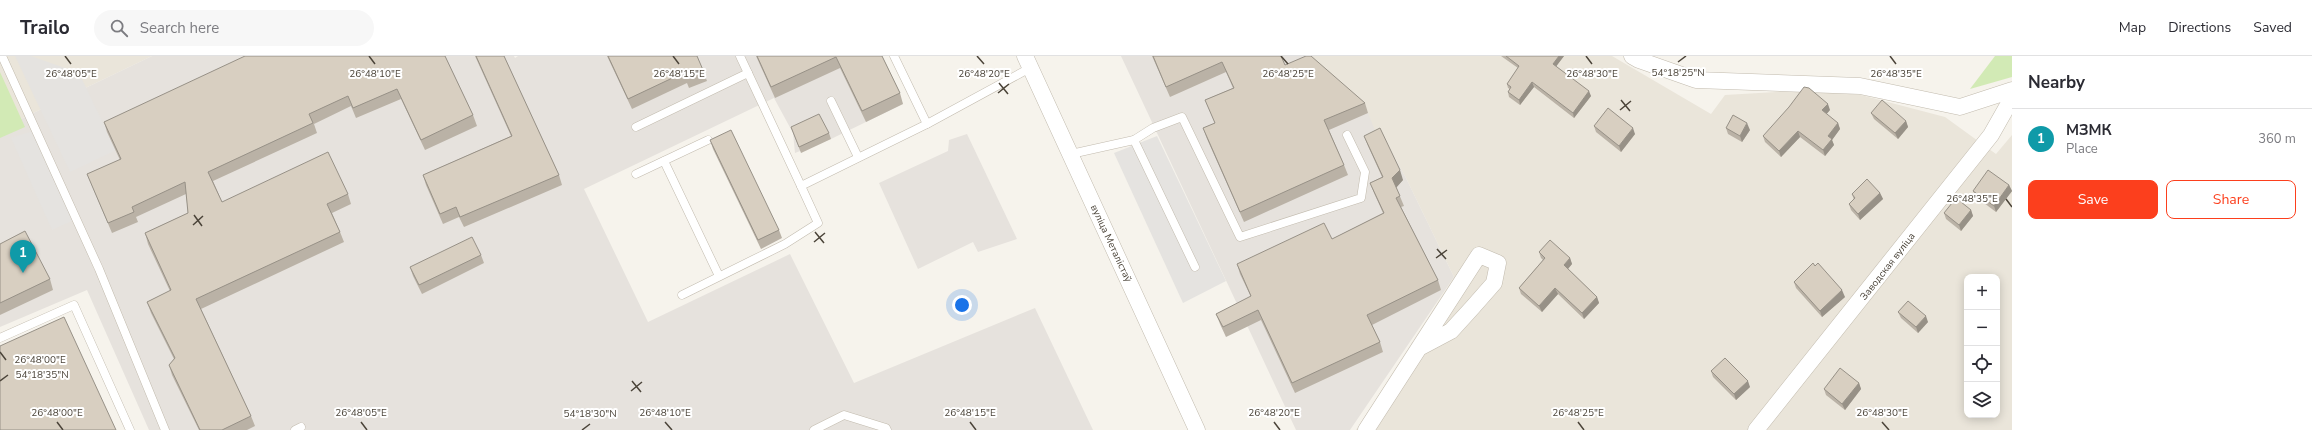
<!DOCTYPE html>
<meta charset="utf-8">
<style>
body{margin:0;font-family:"Nunito Sans",sans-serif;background:#f7f7f7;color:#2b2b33}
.controls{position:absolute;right:12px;bottom:12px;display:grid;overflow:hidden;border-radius:8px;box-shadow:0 2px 10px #0003}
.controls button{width:36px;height:36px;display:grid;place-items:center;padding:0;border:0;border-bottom:1px solid #e1e1e2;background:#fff;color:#2b2b33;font:20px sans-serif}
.you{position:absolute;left:962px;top:249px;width:14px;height:14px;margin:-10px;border:3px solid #fff;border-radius:50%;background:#1a73e8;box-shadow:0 0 0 6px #1a73e833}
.badge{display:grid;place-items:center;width:26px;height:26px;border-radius:50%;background:#fc3f1d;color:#fff;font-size:13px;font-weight:700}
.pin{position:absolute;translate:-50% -33px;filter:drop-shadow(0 1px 2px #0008)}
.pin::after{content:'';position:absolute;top:21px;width:14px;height:12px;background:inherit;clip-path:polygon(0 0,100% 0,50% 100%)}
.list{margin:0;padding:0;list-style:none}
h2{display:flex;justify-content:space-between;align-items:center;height:52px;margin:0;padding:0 16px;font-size:17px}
h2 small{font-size:13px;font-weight:400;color:#7c7c81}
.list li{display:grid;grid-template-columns:26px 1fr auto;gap:12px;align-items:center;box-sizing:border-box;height:60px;padding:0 16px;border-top:1px solid #e1e1e2}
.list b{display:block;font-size:15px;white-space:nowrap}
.list p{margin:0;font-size:13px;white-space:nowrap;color:#7c7c81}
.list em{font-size:13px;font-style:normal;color:#7c7c81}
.actions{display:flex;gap:8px;padding:12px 16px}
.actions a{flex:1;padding:9px 0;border:1px solid #fc3f1d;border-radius:8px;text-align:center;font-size:14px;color:#fc3f1d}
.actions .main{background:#fc3f1d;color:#fff}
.icon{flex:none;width:22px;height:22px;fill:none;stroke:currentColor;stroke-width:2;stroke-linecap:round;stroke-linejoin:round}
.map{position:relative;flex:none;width:2012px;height:374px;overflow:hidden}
header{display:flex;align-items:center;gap:24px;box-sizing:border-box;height:56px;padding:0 20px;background:#fff;border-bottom:1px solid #e1e1e2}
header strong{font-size:19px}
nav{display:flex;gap:22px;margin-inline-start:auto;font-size:14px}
.search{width:280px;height:36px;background:#f7f7f7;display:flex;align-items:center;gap:10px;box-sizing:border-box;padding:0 14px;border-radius:22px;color:#7c7c81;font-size:15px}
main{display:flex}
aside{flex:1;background:#fff}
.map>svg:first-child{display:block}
</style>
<header>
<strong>Trailo</strong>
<div class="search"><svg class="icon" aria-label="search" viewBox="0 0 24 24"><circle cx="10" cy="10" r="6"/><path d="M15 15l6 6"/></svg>Search here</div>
<nav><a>Map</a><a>Directions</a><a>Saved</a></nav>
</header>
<main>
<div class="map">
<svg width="2012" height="374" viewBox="0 0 2012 374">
<rect width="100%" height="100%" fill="#f6f3ec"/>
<g fill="#eae5da" fill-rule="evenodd">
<polygon points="0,0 152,0 0,73"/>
<path d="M1307,0H1612L1711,58L1725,39L1808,34L1861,39L1945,61L1996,98L2012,79V374H1356L1454,221L1406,122L1384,83L1379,85ZM1967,221H1997V359H1967Z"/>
</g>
<g fill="#e6e2dd">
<polygon points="152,0 514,0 515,2 518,0 880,0 903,48 831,83 795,97 793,77 774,42 584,133 648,266 790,198 854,327 1035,252 1093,374 149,374 87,234 0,271 0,73"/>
<polygon points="1121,0 1307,0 1368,57 1379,84 1384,82 1406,122 1454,221 1350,374 1296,374"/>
<polygon points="967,78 1017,183 978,196 973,186 918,213 879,127 948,95 949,84"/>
</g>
<g fill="#d2eab5">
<polygon points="1995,0 2012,0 2012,21 1970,33"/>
<polygon points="0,16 25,71 0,82"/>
</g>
<g fill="#e5e3e0">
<polygon points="15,0 31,0 79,17 116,94 70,116"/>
<polygon points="36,74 76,163 52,174 11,82"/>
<polygon points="1157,80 1226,225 1183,247 1114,97"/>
</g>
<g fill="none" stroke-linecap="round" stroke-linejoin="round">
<g stroke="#c2bbae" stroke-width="9">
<g id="lane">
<polyline points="2,0 99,213 165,374"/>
<polyline points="740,0 801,130"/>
<polyline points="894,0 927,68"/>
<polyline points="831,45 858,101"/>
<polyline points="636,71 748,17"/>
<polyline points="1134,84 1153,72 1182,61 1240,181 1361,142 1365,116 1347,79"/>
<polyline points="1071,98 1134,84 1195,211"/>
<polyline points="664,105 719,220"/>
<polyline points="636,118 708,84"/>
<polyline points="682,239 785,188 818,167 801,130 927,68 1030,12"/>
<polyline points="0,282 74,249 130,374"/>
<polyline points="295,374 301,371"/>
<polyline points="814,374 844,359 886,372 887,374"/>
</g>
</g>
<g stroke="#c2bbae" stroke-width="17">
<g id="street">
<polyline points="1025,0 1197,374"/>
<polyline points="1632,0 1639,4 1696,24 1860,30 1960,51 2012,34"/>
<polyline points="1366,374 1479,199 1498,207 1494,227 1472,252 1451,275 1419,292"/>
<polyline points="1756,374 1991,79 2012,42"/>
</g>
</g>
<use href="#lane" stroke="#fff" stroke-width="8"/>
<use href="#street" stroke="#fff" stroke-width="16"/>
</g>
<g fill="#bab2a6">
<polygon points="445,0 473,59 477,70 425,94 401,43 356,62 351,50 314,68 317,77 213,125 222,146 348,138 351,148 332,157 340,176 344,186 201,253 251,360 255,370 247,374 199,374 172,319 169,309 174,303 151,257 147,246 170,235 148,188 145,177 188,157 186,138 136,161 138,166 112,177 87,118 120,104 107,76 104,66"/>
<polygon points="475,0 504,0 559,119 562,129 464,171 459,161 443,168 426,129 423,119 511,80"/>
<polygon points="607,0 697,0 707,25 689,32 687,27 632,53"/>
<polygon points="756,0 882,0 900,37 903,48 866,66 840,12 775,42"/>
<polygon points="1152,0 1281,0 1285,9 1365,47 1368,57 1329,74 1344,109 1348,119 1244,166 1207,83 1203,72 1215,67 1205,44 1233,32 1226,16 1170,41"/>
<polygon points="1501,0 1564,0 1556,10 1591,40 1574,62 1534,31 1520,49 1509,41 1508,36 1510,33 1508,32 1507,28 1518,12"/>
<polygon points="1830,54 1826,58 1838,67 1840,73 1832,84 1834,89 1825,100 1800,81 1781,101 1765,86 1763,80"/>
<polygon points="1871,57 1906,65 1908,71 1898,83 1874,63"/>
<polygon points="1594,70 1635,78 1621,96 1596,76"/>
<polygon points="791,71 829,77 831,83 801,97"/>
<polygon points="1726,72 1750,74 1742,86 1728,78"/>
<polygon points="1364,80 1403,124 1396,131 1404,150 1401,151 1438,224 1441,234 1372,269 1380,286 1383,296 1295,337 1261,264 1226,281 1220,268 1216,258 1251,241 1240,218 1237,208 1332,183 1383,157 1374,137 1370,127 1382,121 1368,90"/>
<polygon points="710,84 779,174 782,182 761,193 713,93"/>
<polygon points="2009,129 2012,135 1996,156 1976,141 1973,135"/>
<polygon points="1880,137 1883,143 1860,164 1851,154 1849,148 1854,144 1852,138"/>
<polygon points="1971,154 1973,160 1961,175 1946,163 1944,157"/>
<polygon points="0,188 50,223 53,234 0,259"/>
<polygon points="1539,196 1570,202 1572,208 1568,213 1597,241 1599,247 1584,263 1558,238 1542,256 1521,238 1519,232 1543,204 1541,202"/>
<polygon points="481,199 484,207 422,238 413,220 410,211"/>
<polygon points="1794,226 1845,241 1822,261 1796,232"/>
<polygon points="1898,256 1928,266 1918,277 1901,262"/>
<polygon points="1711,315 1750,331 1736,344 1713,321"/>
<polygon points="1859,327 1861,333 1845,354 1826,339 1824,333"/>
</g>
<g fill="#979187">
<polygon points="1559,0 1564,0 1555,12 1553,8"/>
<polygon points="1532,26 1534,31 1520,49 1519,44"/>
<polygon points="1589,35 1591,40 1574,62 1573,57"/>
<polygon points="1828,48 1830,54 1824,61 1822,54"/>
<polygon points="1906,65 1908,71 1898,83 1895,77"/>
<polygon points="1747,67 1750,74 1742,86 1740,80"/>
<polygon points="1838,67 1840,73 1832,84 1834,89 1825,100 1823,94 1828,80"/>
<polygon points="1633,72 1635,78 1621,96 1619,90"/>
<polygon points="1798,75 1800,81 1781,101 1779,95"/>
<polygon points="1400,114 1403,124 1396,132 1392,122"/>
<polygon points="2009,129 2012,135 1996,156 1994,150"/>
<polygon points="1880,137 1883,143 1860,164 1858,158"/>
<polygon points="1971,154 1973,160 1961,175 1959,169"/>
<polygon points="1570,202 1572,208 1566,215 1564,209"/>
<polygon points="1555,232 1558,238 1542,256 1539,250"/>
<polygon points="1842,234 1845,241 1822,261 1820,255"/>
<polygon points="1597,241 1599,247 1584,263 1582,257"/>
<polygon points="1926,260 1928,266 1918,277 1916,271"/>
<polygon points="1748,325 1750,331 1736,344 1734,338"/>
<polygon points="1859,327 1861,333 1845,354 1842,348"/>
</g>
<g fill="#d8cfc1" stroke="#979187">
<polygon points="245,0 445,0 473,59 421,84 397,33 353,52 348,40 309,58 313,67 208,116 222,146 328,96 348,138 327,148 340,176 196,243 251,360 222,374 200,374 169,309 175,302 147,246 171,234 145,177 188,157 185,126 132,151 134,156 108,167 87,118 121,103 104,66"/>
<polygon points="476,0 504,0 559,119 460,161 456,151 440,158 423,119 512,80"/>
<polygon points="608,0 697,0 703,14 685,22 683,17 628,43"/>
<polygon points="757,0 882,0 900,37 862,55 836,1 771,31"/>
<polygon points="1153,0 1281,0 1285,9 1306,0 1311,0 1365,47 1324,64 1344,109 1240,156 1203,72 1215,67 1205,44 1234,32 1222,6 1166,31"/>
<polygon points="1506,0 1559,0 1553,8 1589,35 1573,57 1532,26 1519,44 1508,36 1511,31 1507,28 1519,10"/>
<polygon points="1804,31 1809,32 1828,48 1822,54 1838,67 1828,80 1832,83 1823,94 1798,75 1779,95 1763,80 1789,51"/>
<polygon points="1882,44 1906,65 1895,77 1871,57"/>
<polygon points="1608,52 1633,72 1619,90 1594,70"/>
<polygon points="819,58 829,77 799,91 791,71"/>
<polygon points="1733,59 1747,67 1740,80 1726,72"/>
<polygon points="1380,72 1400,114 1392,122 1400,140 1396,142 1438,224 1367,259 1380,286 1292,327 1258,254 1223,271 1216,258 1251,240 1237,208 1324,167 1332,183 1384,157 1370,127 1383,121 1364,80"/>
<polygon points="731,74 779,174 758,184 710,84"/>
<polygon points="1988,114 2009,129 1994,150 1973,135"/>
<polygon points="1867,123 1880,137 1858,158 1849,148 1855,142 1852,138"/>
<polygon points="1956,142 1971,154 1959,169 1944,157"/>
<polygon points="25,175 50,223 0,247 0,188"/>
<polygon points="472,181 481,199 419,229 410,211"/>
<polygon points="1550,184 1570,202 1564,209 1597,241 1582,257 1555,232 1539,250 1519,232 1545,202 1539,196"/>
<polygon points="1813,207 1815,210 1818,207 1842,234 1820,255 1794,226"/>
<polygon points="1908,245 1926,260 1916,271 1898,256"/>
<polygon points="64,261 116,374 0,374 0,290"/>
<polygon points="1725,302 1748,325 1734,338 1711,315"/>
<polygon points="1840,312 1859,327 1842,348 1824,333"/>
</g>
<path fill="none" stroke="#4b4439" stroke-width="1.5" d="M65,0L71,8M369,0L375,8M673,0L679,8M977,0L984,8M1281,0L1288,8M1586,0L1592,8M1890,0L1896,8M1678,6L1686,0M999,27L1008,38M998,37L1009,28M1621,44L1630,55M1620,54L1631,45M2006,143L2012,151M194,159L202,170M193,169L203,160M815,176L824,187M814,186L825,177M1437,193L1446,203M1436,202L1447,194M0,296L6,304M0,325L8,319M632,325L641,336M631,335L642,326M57,366L63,374M361,366L367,374M665,366L672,374M970,366L976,374M1274,366L1280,374M1578,366L1584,374M1882,366L1889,374M582,374L590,368"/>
<g text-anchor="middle" stroke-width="4" stroke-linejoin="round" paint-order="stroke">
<g font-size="10" fill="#4b4439" stroke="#fff">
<text transform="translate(1112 187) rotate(65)" y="4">вуліца Металістаў</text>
<text transform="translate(1887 210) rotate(-52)" y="4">Заводская вуліца</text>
</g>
</g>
<g font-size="10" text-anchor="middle" fill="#4b4439" stroke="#fff" stroke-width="4" stroke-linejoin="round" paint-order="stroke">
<text x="1678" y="20">54°18'25"N</text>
<text x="1288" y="21">26°48'25"E</text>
<text x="71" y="21">26°48'05"E</text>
<text x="375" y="21">26°48'10"E</text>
<text x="679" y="21">26°48'15"E</text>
<text x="984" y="21">26°48'20"E</text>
<text x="1592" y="21">26°48'30"E</text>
<text x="1896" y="21">26°48'35"E</text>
<text x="1972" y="146">26°48'35"E</text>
<text x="40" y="307">26°48'00"E</text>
<text x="42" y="322">54°18'35"N</text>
<text x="57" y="360">26°48'00"E</text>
<text x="361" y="360">26°48'05"E</text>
<text x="665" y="360">26°48'10"E</text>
<text x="970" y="360">26°48'15"E</text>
<text x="1274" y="360">26°48'20"E</text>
<text x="1578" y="360">26°48'25"E</text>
<text x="1882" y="360">26°48'30"E</text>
<text x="590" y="361">54°18'30"N</text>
</g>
</svg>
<div class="controls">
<button>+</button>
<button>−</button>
<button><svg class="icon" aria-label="locate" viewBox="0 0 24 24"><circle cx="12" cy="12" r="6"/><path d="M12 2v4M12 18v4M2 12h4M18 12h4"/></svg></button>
<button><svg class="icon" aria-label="layers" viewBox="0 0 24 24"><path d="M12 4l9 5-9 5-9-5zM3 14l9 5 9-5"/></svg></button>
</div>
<div class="you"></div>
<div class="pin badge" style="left:23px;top:217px;background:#0f9aa8">1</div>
</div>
<aside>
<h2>Nearby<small></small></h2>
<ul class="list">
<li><span class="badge" style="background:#0f9aa8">1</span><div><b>МЗМК</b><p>Place</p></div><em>360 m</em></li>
</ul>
<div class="actions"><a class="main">Save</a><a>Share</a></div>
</aside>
</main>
